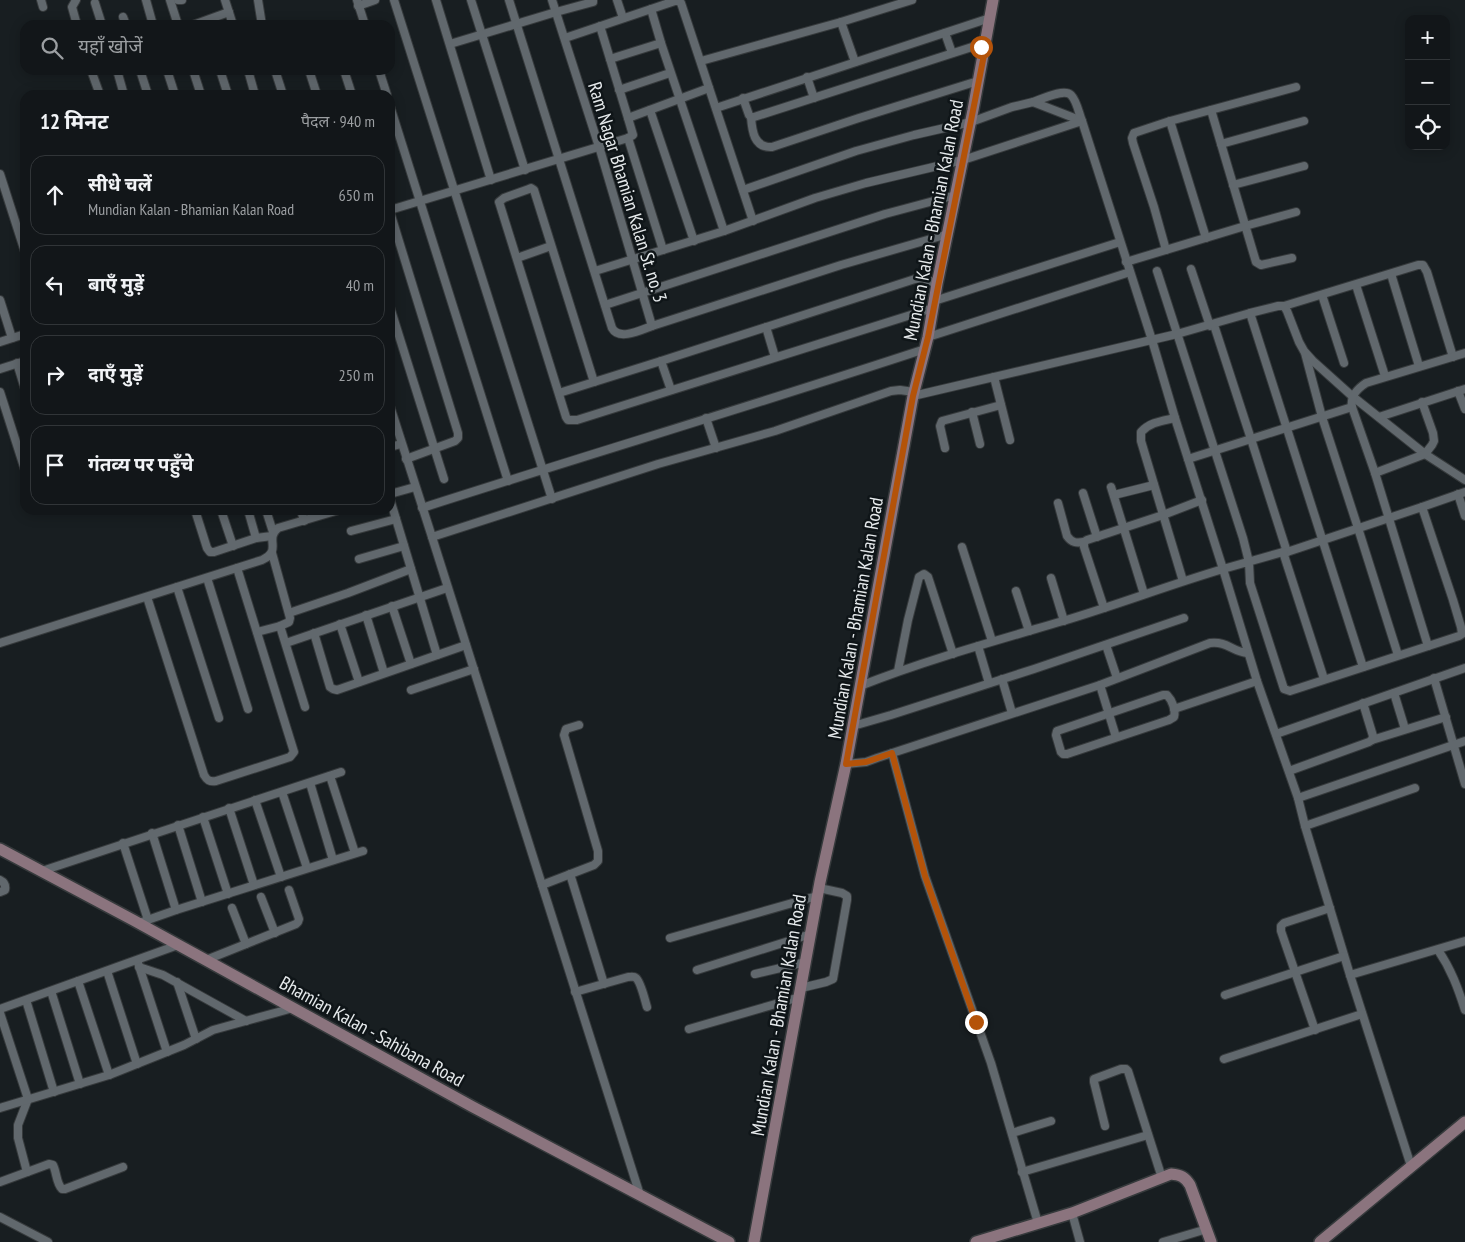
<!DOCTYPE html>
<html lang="hi">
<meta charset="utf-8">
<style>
body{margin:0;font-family:"PT Sans Narrow","Noto Sans Devanagari",sans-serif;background:#1f2326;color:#f1f3f6}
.controls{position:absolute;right:15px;top:15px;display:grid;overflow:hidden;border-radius:10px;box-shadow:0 2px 12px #0003}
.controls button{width:45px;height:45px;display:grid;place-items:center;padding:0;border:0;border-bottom:1px solid #313538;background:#121619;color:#f1f3f6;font:25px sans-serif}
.stop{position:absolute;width:15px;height:15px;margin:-11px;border:4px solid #b45309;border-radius:50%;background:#fff}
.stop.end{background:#b45309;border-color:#fff;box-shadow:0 1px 5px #0008}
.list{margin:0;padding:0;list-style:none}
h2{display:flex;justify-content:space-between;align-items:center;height:65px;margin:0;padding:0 20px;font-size:21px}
h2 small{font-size:16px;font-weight:400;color:#9c9fa2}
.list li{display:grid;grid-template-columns:32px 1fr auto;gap:15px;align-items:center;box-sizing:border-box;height:80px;margin:0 10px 10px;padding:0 10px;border:1px solid #313538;border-radius:15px}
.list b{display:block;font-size:19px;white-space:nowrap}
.list p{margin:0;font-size:16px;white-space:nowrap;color:#9c9fa2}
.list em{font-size:16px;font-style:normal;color:#9c9fa2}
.icon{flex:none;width:28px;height:28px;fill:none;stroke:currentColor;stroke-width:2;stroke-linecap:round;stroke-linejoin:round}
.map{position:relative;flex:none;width:1465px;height:1242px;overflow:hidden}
.search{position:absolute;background:#121619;box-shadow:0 2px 12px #0003;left:20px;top:20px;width:375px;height:55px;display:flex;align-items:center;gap:12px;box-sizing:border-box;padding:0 18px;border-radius:15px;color:#9c9fa2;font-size:19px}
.panel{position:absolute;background:#121619;box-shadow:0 2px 12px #0003;left:20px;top:90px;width:375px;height:425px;border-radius:15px}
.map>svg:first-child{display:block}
</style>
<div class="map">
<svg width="1465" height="1242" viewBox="0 0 1465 1242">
<rect width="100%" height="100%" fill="#181e21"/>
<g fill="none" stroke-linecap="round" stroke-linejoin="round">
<g stroke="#363a3c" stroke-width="10">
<g id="street">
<polyline points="41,0 43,7"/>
<polyline points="76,0 72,7 77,25"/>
<polyline points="146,0 153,25"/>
<polyline points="170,0 178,25"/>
<polyline points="178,0 182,0"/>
<polyline points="225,0 233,25"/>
<polyline points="258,0 262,25"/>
<polyline points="357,0 365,25"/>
<polyline points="394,0 552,499"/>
<polyline points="436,0 491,180"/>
<polyline points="471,0 525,170"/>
<path d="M509,0L612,328C619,341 641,330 652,326"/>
<polyline points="552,0 601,153 652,326 841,265 948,234"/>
<polyline points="617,0 623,18"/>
<polyline points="95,3 102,25"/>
<polyline points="358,6 375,0"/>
<polyline points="651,9 661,43 724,231"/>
<polyline points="123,17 126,25"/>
<polyline points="841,22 855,62"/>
<polyline points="193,25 229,12"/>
<polyline points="600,26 628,118"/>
<polyline points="945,33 952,53"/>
<polyline points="565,38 675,1 678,1 681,3 753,221"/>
<polyline points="450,44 556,12 593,2 593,0"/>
<polyline points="610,59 661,43"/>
<polyline points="701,61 841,22 912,0"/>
<polyline points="91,70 100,95"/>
<polyline points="117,70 124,95"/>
<polyline points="140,70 148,95"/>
<polyline points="167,70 175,95"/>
<polyline points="193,70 201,95"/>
<polyline points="220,70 228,95"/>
<polyline points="248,70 255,95"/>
<polyline points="275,70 283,95"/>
<polyline points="309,70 317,95"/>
<polyline points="344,70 352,95"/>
<polyline points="379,70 387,95"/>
<polyline points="807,77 814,98"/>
<polyline points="619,90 670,73"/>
<polyline points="743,98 749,115 751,117 754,117 972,47 978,46 985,50"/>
<polyline points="390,106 508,481"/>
<polyline points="716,108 990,18"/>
<polyline points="650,110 694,241"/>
<polyline points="1211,110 1256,262 1261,265 1292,258"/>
<path d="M751,117C752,131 754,148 772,147L859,118L978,81"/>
<polyline points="1170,121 1206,238"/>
<polyline points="1221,144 1304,121"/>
<polyline points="0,174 25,252"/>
<polyline points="1233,185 1304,166"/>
<polyline points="743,190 856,151 914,135 971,122 1012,107 1033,102 1082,121 1152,340 1175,418 1223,569 1283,552 1287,552 1422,507 1453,600 1461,627 1462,634 1459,636 1290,691 1284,689 1250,583 1249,562 1243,538 1157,271"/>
<polyline points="390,210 628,138"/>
<polyline points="390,212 458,433 458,438 455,441 406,459"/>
<polyline points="663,250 628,138 633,135 628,118 709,88"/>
<polyline points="1166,250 1154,207 1133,143 1132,138 1134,133 1170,121 1296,87"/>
<polyline points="517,258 551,246"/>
<polyline points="1126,262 1245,226 1296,212"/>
<polyline points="1191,269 1210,326"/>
<path d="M595,271L724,231L815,198L866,183L963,160L1082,121C1079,114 1077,101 1071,95C1064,88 1042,99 1033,102"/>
<polyline points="1391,274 1419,366"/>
<polyline points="1356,285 1385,376"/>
<polyline points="1322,295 1344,363"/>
<polyline points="0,300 12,338"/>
<polyline points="934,301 1120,242"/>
<polyline points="605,305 885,214 956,195"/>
<polyline points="1284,306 1418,265 1423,265 1427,272 1453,357"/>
<polyline points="390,307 444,479"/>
<polyline points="1250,313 1363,667"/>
<polyline points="1214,325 1251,439 1287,552"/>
<polyline points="766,327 775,357"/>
<polyline points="928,337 1130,272"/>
<polyline points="0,342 25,334"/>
<polyline points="1305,353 1322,417 1358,528 1398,655"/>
<polyline points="661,361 671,390"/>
<polyline points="17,363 25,389"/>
<polyline points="0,369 25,361"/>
<polyline points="994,377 1010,440"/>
<polyline points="594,382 534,190 531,188 529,189 504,198 499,202 500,205 566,417 568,420 577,420 933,308"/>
<polyline points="1458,391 1465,409"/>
<polyline points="0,392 25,470"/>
<polyline points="559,393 661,361 915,279 923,278 937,284"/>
<polyline points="913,396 1177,334 1250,313 1278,306 1284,306 1287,311 1299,342 1304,351 1313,361 1352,396 1425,454 1465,480"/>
<polyline points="390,406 432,537 658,464 775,431 891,391 900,390 914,392"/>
<polyline points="972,412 980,444"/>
<polyline points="1379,417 1465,389"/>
<polyline points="706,418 716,448"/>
<path d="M1175,418C1162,421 1150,422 1141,432V441L1183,581"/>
<polyline points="390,447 401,444"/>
<polyline points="945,448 940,426 942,421 1001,405"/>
<polyline points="1188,459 1352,407"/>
<polyline points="1375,473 1425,454 1432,445 1434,441 1433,433 1422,402"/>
<polyline points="1111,487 1144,594"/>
<polyline points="1083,493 1097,537"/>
<polyline points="390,494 415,487"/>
<polyline points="1458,494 1465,516"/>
<polyline points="1114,495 1154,485"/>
<polyline points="390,499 437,655"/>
<path d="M1058,503L1067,536C1072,543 1076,543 1084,542"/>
<polyline points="1422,507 1465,492"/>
<path d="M422,508C590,454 758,404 925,349"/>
<polyline points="195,510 207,548 210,552 214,552 256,538 272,536"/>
<polyline points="221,510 233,546"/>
<polyline points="248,510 256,538"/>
<polyline points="266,510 273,532"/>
<polyline points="301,510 304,521"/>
<polyline points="351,531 396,519"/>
<polyline points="432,537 640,1195"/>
<polyline points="962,547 992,641"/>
<polyline points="1283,552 1324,679"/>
<polyline points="359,559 404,546"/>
<polyline points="207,578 248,709"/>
<polyline points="1051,578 1064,621"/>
<polyline points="177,587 219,718"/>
<polyline points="1016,591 1029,631"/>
<path d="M147,597L204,775C207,780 209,782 216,781L290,757L294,752L237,568"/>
<polyline points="392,606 411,664"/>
<polyline points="1104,608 1084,547 1084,542 1087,540 1163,515 1202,500"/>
<polyline points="289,613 348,593 411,569"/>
<polyline points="366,615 384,673"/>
<polyline points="340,624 359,682"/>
<polyline points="280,626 305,707"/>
<polyline points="257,632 280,626 289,622 290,618 272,553"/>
<polyline points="314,633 330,687 333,689 337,690 466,645"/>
<path d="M0,643L262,560C283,550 264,540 278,528L339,510"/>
<polyline points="286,643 447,588"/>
<polyline points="1106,645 1117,678"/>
<polyline points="978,646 989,683"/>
<path d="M1428,646L1375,473L1352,407C1350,396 1357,389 1366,383L1465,353"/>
<polyline points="898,671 908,620 919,577 924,574 928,577 953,654"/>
<polyline points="1434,678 1465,784"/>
<polyline points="1002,679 1012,713"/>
<polyline points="1100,685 1116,737"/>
<path d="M860,686C926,660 995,641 1063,621C1117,605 1169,585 1223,569L1257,681L1298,798L1305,826L1350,975L1411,1166"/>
<polyline points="411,690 474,669"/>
<polyline points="1394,693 1405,729"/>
<path d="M1163,695H1167C1172,700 1176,710 1174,717L1169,720L1067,754H1063L1061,752L1056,735L1057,731Z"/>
<polyline points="1174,709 1257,681"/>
<polyline points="853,726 891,715 1034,669 1184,618"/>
<polyline points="1276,734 1465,668"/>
<polyline points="1372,740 1446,717"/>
<polyline points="892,753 925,876 991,1063 1038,1223"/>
<path d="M846,764L866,762L877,758L1100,685L1210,643C1228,641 1232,652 1248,653"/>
<polyline points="1289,771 1369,742 1372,740 1373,736 1363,703"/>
<polyline points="330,776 355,853"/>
<polyline points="310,783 333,860"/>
<polyline points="282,792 307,868"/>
<polyline points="1298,798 1465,741"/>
<polyline points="255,800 281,877"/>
<polyline points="229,808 254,885"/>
<polyline points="203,817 228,894"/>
<polyline points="178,825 202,902"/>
<polyline points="1305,826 1415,788"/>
<polyline points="152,833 176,910"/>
<polyline points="123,843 148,920"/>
<polyline points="42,871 341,772"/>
<polyline points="570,874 604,984"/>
<path d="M0,880C4,882 6,885 5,890L0,892"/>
<polyline points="542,885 594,865 598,861 598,851 564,735 566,729 579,725"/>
<polyline points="261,897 275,933"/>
<polyline points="232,908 246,944"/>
<polyline points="139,923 176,910 363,851"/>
<polyline points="670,938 817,896"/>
<path d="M1438,950C1451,969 1458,988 1465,1010"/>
<polyline points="206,960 296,924 298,922 299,919 289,890"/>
<polyline points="138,963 167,1052"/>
<polyline points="139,967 163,975 246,1021"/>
<polyline points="697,970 811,934"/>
<polyline points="107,971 137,1064"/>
<polyline points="755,974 806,962"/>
<polyline points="1350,975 1465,941"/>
<polyline points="78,981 109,1075"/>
<polyline points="177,982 196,1039"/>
<polyline points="801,988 826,982 833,979 847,900 847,896 842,893 819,888"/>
<polyline points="51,991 80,1084"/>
<path d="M575,992L628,977C631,977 634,976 636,978C641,982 645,1001 647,1007"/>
<polyline points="1225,995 1344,956"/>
<polyline points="26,1000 54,1092"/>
<polyline points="0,1009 178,945"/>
<polyline points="0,1013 28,1099 18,1125 18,1138 27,1172"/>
<polyline points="689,1029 800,997"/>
<polyline points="1315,1030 1281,931 1281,926 1284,923 1330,908"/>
<polyline points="1224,1059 1362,1014"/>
<polyline points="0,1108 109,1075 184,1045 213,1030 293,1008"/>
<polyline points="1105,1126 1094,1082 1094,1079 1121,1069 1126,1069 1128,1071 1162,1178"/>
<polyline points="1012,1133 1051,1121"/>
<polyline points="1022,1172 1148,1135"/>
<path d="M0,1182L49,1164L53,1165C57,1173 56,1183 62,1189H65L123,1167"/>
<polyline points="1072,1213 1080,1242"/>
<polyline points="0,1217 48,1242"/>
<polyline points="1163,1242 1207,1229"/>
</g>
</g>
<g stroke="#363a3c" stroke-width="14">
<g id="secondary">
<polyline points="0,849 133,920 473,1107 729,1242"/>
<polyline points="754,1242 820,882 846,764 913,396 928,337 937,284 973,110 993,0"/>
<path d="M976,1242L1072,1213L1171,1174C1181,1175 1185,1177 1190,1185L1211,1242"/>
<polyline points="1320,1242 1465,1122"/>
</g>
</g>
<use href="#street" stroke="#61686d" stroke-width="8"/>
<use href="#secondary" stroke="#8b747e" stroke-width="11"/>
</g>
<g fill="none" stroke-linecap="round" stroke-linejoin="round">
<polyline stroke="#b45309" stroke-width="6" points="976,1022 925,876 892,753 866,762 846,764 913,396 928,337 985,50 981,47"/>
</g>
<g text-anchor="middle" stroke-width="5" stroke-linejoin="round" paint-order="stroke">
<g font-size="19" fill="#e6eaec" stroke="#0f1518">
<text transform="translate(628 192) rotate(73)" y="7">Ram Nagar Bhamian Kalan St. no. 3</text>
<text transform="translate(933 220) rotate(-79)" y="7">Mundian Kalan - Bhamian Kalan Road</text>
<text transform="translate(855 618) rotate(-80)" y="7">Mundian Kalan - Bhamian Kalan Road</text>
<text transform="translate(778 1015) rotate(-80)" y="7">Mundian Kalan - Bhamian Kalan Road</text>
<text transform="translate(372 1031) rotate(29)" y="7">Bhamian Kalan - Sahibana Road</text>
</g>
</g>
</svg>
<div class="controls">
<button>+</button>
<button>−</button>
<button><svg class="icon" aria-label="locate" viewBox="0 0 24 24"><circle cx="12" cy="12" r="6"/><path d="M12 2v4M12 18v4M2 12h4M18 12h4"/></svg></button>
</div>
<div class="stop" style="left:981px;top:47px"></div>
<div class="stop end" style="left:976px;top:1022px"></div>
<div class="search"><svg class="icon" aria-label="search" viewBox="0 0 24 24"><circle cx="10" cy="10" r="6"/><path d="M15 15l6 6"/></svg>यहाँ खोजें</div>
<section class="panel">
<h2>12 मिनट<small>पैदल · 940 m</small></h2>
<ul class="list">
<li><svg class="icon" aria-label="ahead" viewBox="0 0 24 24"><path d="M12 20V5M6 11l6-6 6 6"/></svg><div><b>सीधे चलें</b><p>Mundian Kalan - Bhamian Kalan Road</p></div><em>650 m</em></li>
<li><svg class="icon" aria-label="left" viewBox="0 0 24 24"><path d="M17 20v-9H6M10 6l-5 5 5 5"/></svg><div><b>बाएँ मुड़ें</b></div><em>40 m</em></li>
<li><svg class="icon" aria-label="right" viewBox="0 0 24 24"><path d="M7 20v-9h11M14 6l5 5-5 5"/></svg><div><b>दाएँ मुड़ें</b></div><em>250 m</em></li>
<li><svg class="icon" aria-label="arrive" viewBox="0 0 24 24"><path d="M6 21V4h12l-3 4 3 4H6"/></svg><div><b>गंतव्य पर पहुँचे</b></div></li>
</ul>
</section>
</div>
